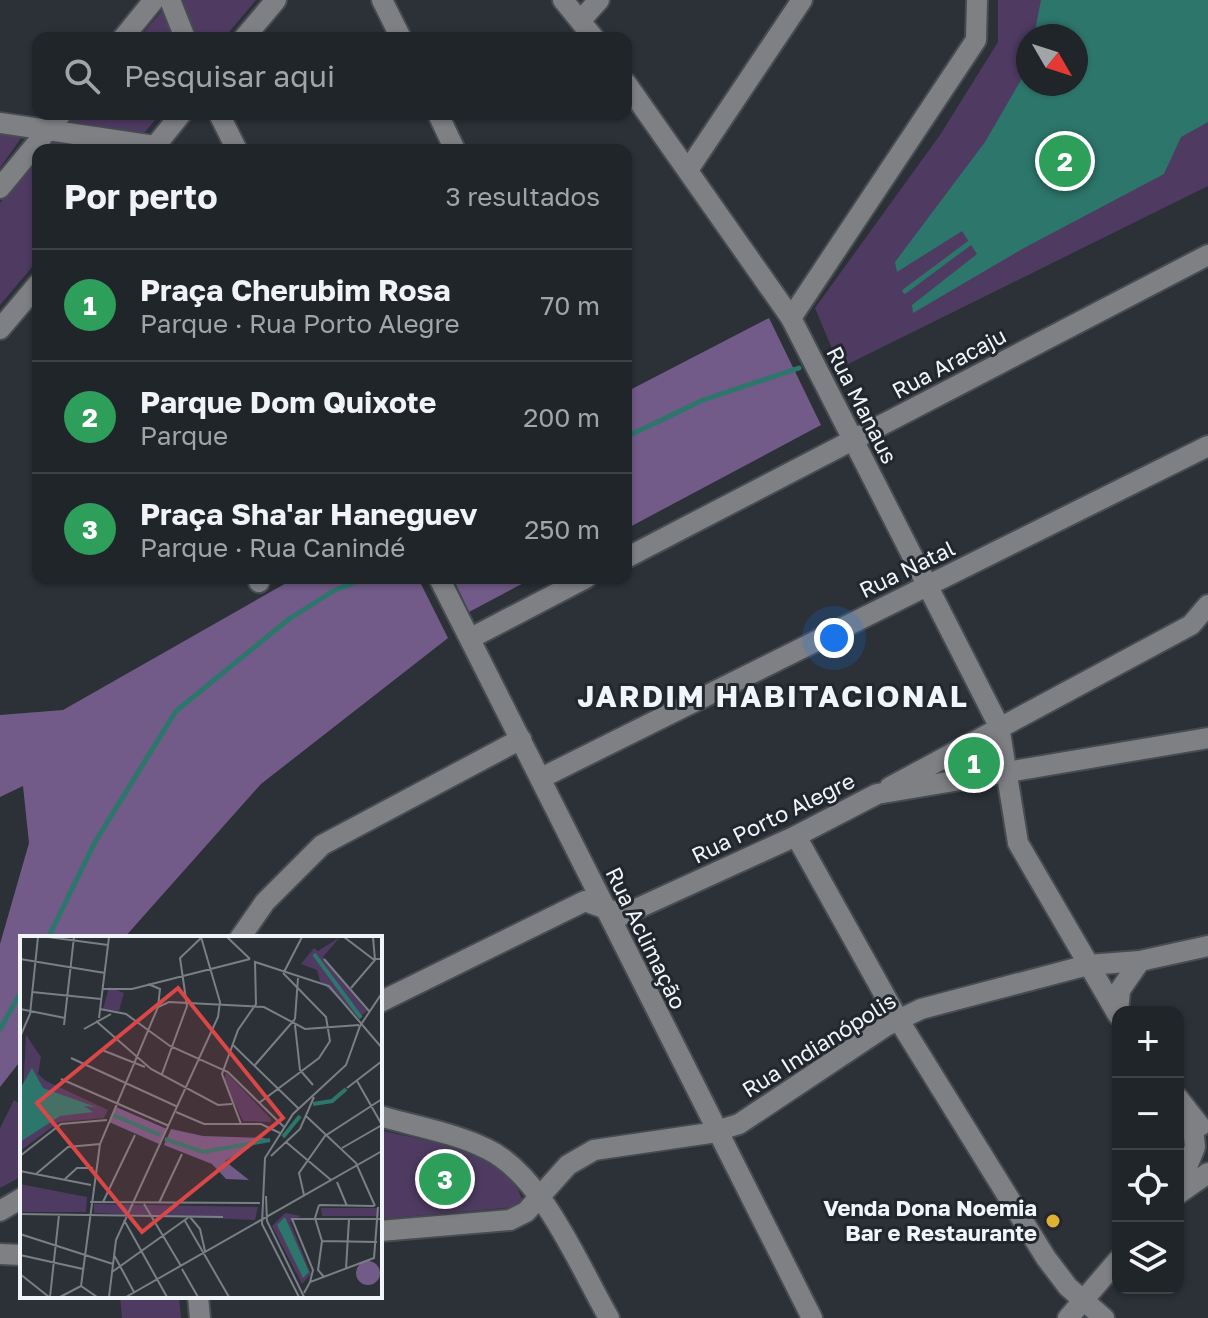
<!DOCTYPE html>
<html lang="pt">
<meta charset="utf-8">
<style>
body{margin:0;font-family:"Golos Text",sans-serif;background:#2d3135;color:#f1f3f6}
.controls{position:absolute;right:24px;bottom:24px;display:grid;overflow:hidden;border-radius:16px;box-shadow:0 2px 6px #0004}
.controls button{width:72px;height:72px;display:grid;place-items:center;padding:0;border:0;border-bottom:2px solid #3d4246;background:#202529;color:#f1f3f6;font:40px sans-serif}
.compass{position:absolute;left:1016px;top:24px;width:72px;height:72px;border-radius:50%;background:#202529;box-shadow:0 2px 6px #0004;rotate:129deg}
.you{position:absolute;left:834px;top:638px;width:28px;height:28px;margin:-20px;border:6px solid #fff;border-radius:50%;background:#1a73e8;box-shadow:0 0 0 12px #1a73e833}
.badge{display:grid;place-items:center;width:52px;height:52px;border-radius:50%;background:#ea580c;color:#fff;font-size:26px;font-weight:700}
.pin{position:absolute;translate:-50% -50%;border:4px solid #fff;box-shadow:0 2px 8px #0006}
.list{margin:0;padding:0;list-style:none}
h2{display:flex;justify-content:space-between;align-items:center;height:104px;margin:0;padding:0 32px;font-size:34px}
h2 small{font-size:26px;font-weight:400;color:#a2a5a8}
.list li{display:grid;grid-template-columns:52px 1fr auto;gap:24px;align-items:center;box-sizing:border-box;height:112px;padding:0 32px;border-top:2px solid #3d4246}
.list b{display:block;font-size:30px;white-space:nowrap}
.list p{margin:0;font-size:26px;white-space:nowrap;color:#a2a5a8}
.list em{font-size:26px;font-style:normal;color:#a2a5a8}
.icon{flex:none;width:44px;height:44px;fill:none;stroke:currentColor;stroke-width:2;stroke-linecap:round;stroke-linejoin:round}
.map{position:relative;flex:none;width:1208px;height:1318px;overflow:hidden}
.search{position:absolute;background:#202529;box-shadow:0 2px 6px #0004;left:32px;top:32px;width:600px;height:88px;display:flex;align-items:center;gap:20px;box-sizing:border-box;padding:0 28px;border-radius:16px;color:#a2a5a8;font-size:30px}
.panel{position:absolute;background:#202529;box-shadow:0 2px 6px #0004;left:32px;top:144px;width:600px;height:440px;border-radius:16px}
.map>svg:first-child{display:block}
</style>
<div class="map">
<svg width="1208" height="1318" viewBox="0 0 1208 1318">
<rect width="100%" height="100%" fill="#2b3137"/>
<g fill="#4f3b62" fill-rule="evenodd">
<polygon points="171,0 256,0 224,38 139,38"/>
<path d="M998,0H1208V186L840,368L815,308L940,135L998,42ZM1028,36H1076V84H1028Z"/>
<polygon points="74,114 160,114 130,150 44,150"/>
<polygon points="0,133 21,138 0,168"/>
<polygon points="38,157 38,260 0,305 0,203"/>
<polygon points="983,751 991,774 927,780"/>
<polygon points="14,1100 22,1105 22,1176 0,1188 0,1128"/>
<path d="M380,1130C423,1141 509,1150 522,1200L516,1207L380,1219Z"/>
<polygon points="120,1296 179,1296 181,1318 122,1318"/>
</g>
<g fill="#725b88">
<polygon points="769,318 821,425 626,529 626,392"/>
<polygon points="295,578 418,578 448,638 261,784 124,938 22,938 22,1059 0,1087 0,944 29,843 23,786 0,797 0,715 63,710"/>
<polygon points="453,578 533,578 469,612"/>
</g>
<polygon fill="#2d766b" points="1041,0 1208,0 1208,122 1181,137 1164,174 1024,248 913,313 912,305 977,254 962,231 897,272 895,262 985,142 1028,68 1028,84 1076,84 1076,36 1034,36"/>
<g fill="none" stroke-linecap="round" stroke-linejoin="round">
<g stroke="#2d766b" stroke-width="5">
<polyline points="905,291 975,239"/>
<polyline points="626,437 703,400 799,368"/>
<polyline points="48,938 95,842 176,711 289,619 335,590 367,578"/>
<polyline points="0,1029 22,990"/>
</g>
<g stroke="#474c52" stroke-width="24">
<g id="minor">
<polyline points="170,0 185,38"/>
<polyline points="382,0 401,38"/>
<polyline points="563,0 594,38"/>
<polyline points="581,20 599,0"/>
<polyline points="123,38 154,0"/>
<polyline points="244,38 276,0"/>
<polyline points="626,83 791,318 999,726 1018,843 1118,1015"/>
<polyline points="219,114 237,150"/>
<polyline points="438,114 455,150"/>
<polyline points="0,123 155,146"/>
<polyline points="152,150 181,114"/>
<polyline points="688,170 802,0"/>
<polyline points="0,188 61,114"/>
<polyline points="791,318 976,40 977,0"/>
<polyline points="0,329 38,284"/>
<polyline points="626,558 1208,255"/>
<polyline points="258,578 259,582"/>
<polyline points="439,578 812,1318"/>
<polyline points="471,638 586,578"/>
<polyline points="541,778 1208,446"/>
<polyline points="890,787 1191,625 1208,605"/>
<polyline points="796,836 898,1019 1046,1258 1068,1287 1104,1318"/>
<polyline points="240,938 265,902 322,845 521,739"/>
<polyline points="380,1002 585,901 623,915 796,836 877,794 1208,738"/>
<polyline points="1118,1012 1120,990 1140,961"/>
<polyline points="1178,1098 1200,1126"/>
<path d="M380,1116C414,1126 455,1133 487,1149C543,1176 579,1266 609,1318"/>
<polyline points="1178,1189 1195,1147 1192,1117"/>
<polyline points="1178,1194 1208,1173"/>
<polyline points="0,1211 22,1198"/>
<polyline points="380,1231 510,1220 526,1212 568,1165 594,1150 710,1133 739,1124 886,1026 921,1009 1088,965 1140,961 1208,946"/>
<polyline points="0,1254 22,1255"/>
<polyline points="198,1296 200,1318"/>
<polyline points="1068,1318 1118,1260"/>
</g>
</g>
<use href="#minor" stroke="#7f8084" stroke-width="20"/>
</g>
<circle fill="#deb133" stroke="#21272d" stroke-width="3" cx="1053" cy="1221" r="8"/>
<g text-anchor="middle" stroke-width="6" stroke-linejoin="round" paint-order="stroke">
<g font-size="22" fill="#f1f5f9" stroke="#21272d">
<text transform="translate(949 363) rotate(-28)" y="8">Rua Aracaju</text>
<text transform="translate(862 405) rotate(63)" y="8">Rua Manaus</text>
<text transform="translate(907 569) rotate(-26)" y="8">Rua Natal</text>
<text transform="translate(773 818) rotate(-26)" y="8">Rua Porto Alegre</text>
<text transform="translate(646 938) rotate(64)" y="8">Rua Aclimação</text>
<text transform="translate(819 1045) rotate(-32)" y="8">Rua Indianópolis</text>
</g>
<g font-size="22" font-weight="bold" fill="#f1f5f9" stroke="#21272d" text-anchor="end">
<text x="1037" y="1216">Venda Dona Noemia<tspan x="1037" dy="25">Bar e Restaurante</tspan></text>
</g>
<g font-size="30" font-weight="bold" letter-spacing="2" fill="#f1f5f9" stroke="#21272d">
<text x="773" y="707">JARDIM HABITACIONAL</text>
</g>
</g>
<g transform="translate(20 936)">
<rect width="362" height="362" fill="#2b3137"/>
<path d="M320,1L303,21L347,75L339,82L300,45L297,34L281,28L294,12L298,15ZM89,51L104,57L99,75L83,73ZM6,99L21,121L18,138L26,145L88,174L84,182L39,186L0,215ZM206,136L251,183V186L223,185L204,145ZM0,248L67,261L66,276H0ZM74,268L238,271L235,284L74,277ZM301,272H358L359,280H302ZM265,277L281,280L270,286L291,338L282,348L252,290Z" fill="#4f3b62"/>
<path d="M96,171L147,193L139,208L89,186ZM151,193L183,200L246,202L205,225L229,244L206,243L192,228L144,209ZM336 337a12 12 0 1 1 24 0a12 12 0 1 1-24 0Z" fill="#725b88"/>
<path d="M12,132L23,152L76,171L64,170L73,176L40,180L0,206V153ZM265,281L289,336L283,342L257,289Z" fill="#2d766b"/>
<path fill="none" stroke="#2d766b" stroke-width="4" d="M294,18L341,82M293,168L312,165L326,153M93,179L140,199M263,201L280,180M145,203L183,216L250,204"/>
<path fill="none" stroke="#7a7f85" stroke-width="2" d="M28,1L88,9M207,1L230,23M324,1L353,23H362M0,23L85,37M304,23L349,75M264,36L282,1M331,52L355,24L353,1M83,53H112L230,23M12,56L81,63M138,71L149,66L244,71L285,93L339,89M0,73L45,82M80,73L106,78L150,110L208,136L264,191M79,82L89,1M275,83L278,42M76,85L131,133L198,169L212,168M44,89L54,1M275,89L280,134L293,149M64,93L91,78M0,101L10,78L18,1M213,109L278,172M82,114L125,131M51,122L158,171M235,129L275,83M142,138L167,70L160,22L181,2M41,143L149,190M327,152L362,125M239,167L299,122L310,105L306,81L263,37M156,176L184,188H241L260,197M286,180L336,227L355,270M221,188L202,138L218,94L236,68L235,26L309,50L362,112M266,206L311,244M322,212L362,189L337,145M0,220L41,188L87,184M251,220L280,193L294,161M0,235L71,249M16,238L48,211L80,208M45,243L57,232H73M317,246L327,270M284,259L279,237L305,200L362,163M246,260L247,285L284,361M70,266L240,267M83,266L115,199M139,267L162,218M124,268L161,330M299,269L295,282L302,305L298,334L304,341M299,269L354,270M0,278L203,281M170,281L180,293L185,315M104,284L147,361M165,285L209,361M0,298L93,328M302,305L357,306M0,319L63,333M94,319L114,356M162,333L178,361M326,333L329,283M92,336L169,281M0,338L29,361M290,346L293,334L272,283H362M61,350L80,208L138,71L140,53L128,48M284,357L290,346L354,322L358,271M30,361L39,279M40,361L61,350L77,361M89,361L96,304L198,81L200,66L181,1M106,361L362,215M279,361L242,288L245,222L273,178L326,129L340,90L362,57"/>
<path fill="#da4747" fill-opacity="0.15" stroke="#da4747" stroke-width="4" d="M158,52L263,182L122,296L17,167Z"/>
<rect width="362" height="362" fill="none" stroke="#f1f5f9" stroke-width="4"/>
</g>
</svg>
<div class="controls">
<button>+</button>
<button>−</button>
<button><svg class="icon" aria-label="locate" viewBox="0 0 24 24"><circle cx="12" cy="12" r="6"/><path d="M12 2v4M12 18v4M2 12h4M18 12h4"/></svg></button>
<button><svg class="icon" aria-label="layers" viewBox="0 0 24 24"><path d="M12 4l9 5-9 5-9-5zM3 14l9 5 9-5"/></svg></button>
</div>
<svg class="compass" viewBox="-18 -18 36 36"><path d="M0-13l5 13h-10z" fill="#e53935"/><path d="M0 13l5-13h-10z" fill="#a2a5a8"/></svg>
<div class="you"></div>
<div class="pin badge" style="left:974px;top:763px;background:#2e9e5b">1</div>
<div class="pin badge" style="left:1065px;top:161px;background:#2e9e5b">2</div>
<div class="pin badge" style="left:445px;top:1179px;background:#2e9e5b">3</div>
<div class="search"><svg class="icon" aria-label="search" viewBox="0 0 24 24"><circle cx="10" cy="10" r="6"/><path d="M15 15l6 6"/></svg>Pesquisar aqui</div>
<section class="panel">
<h2>Por perto<small>3 resultados</small></h2>
<ul class="list">
<li><span class="badge" style="background:#2e9e5b">1</span><div><b>Praça Cherubim Rosa</b><p>Parque · Rua Porto Alegre</p></div><em>70 m</em></li>
<li><span class="badge" style="background:#2e9e5b">2</span><div><b>Parque Dom Quixote</b><p>Parque</p></div><em>200 m</em></li>
<li><span class="badge" style="background:#2e9e5b">3</span><div><b>Praça Sha'ar Haneguev</b><p>Parque · Rua Canindé</p></div><em>250 m</em></li>
</ul>
</section>
</div>
